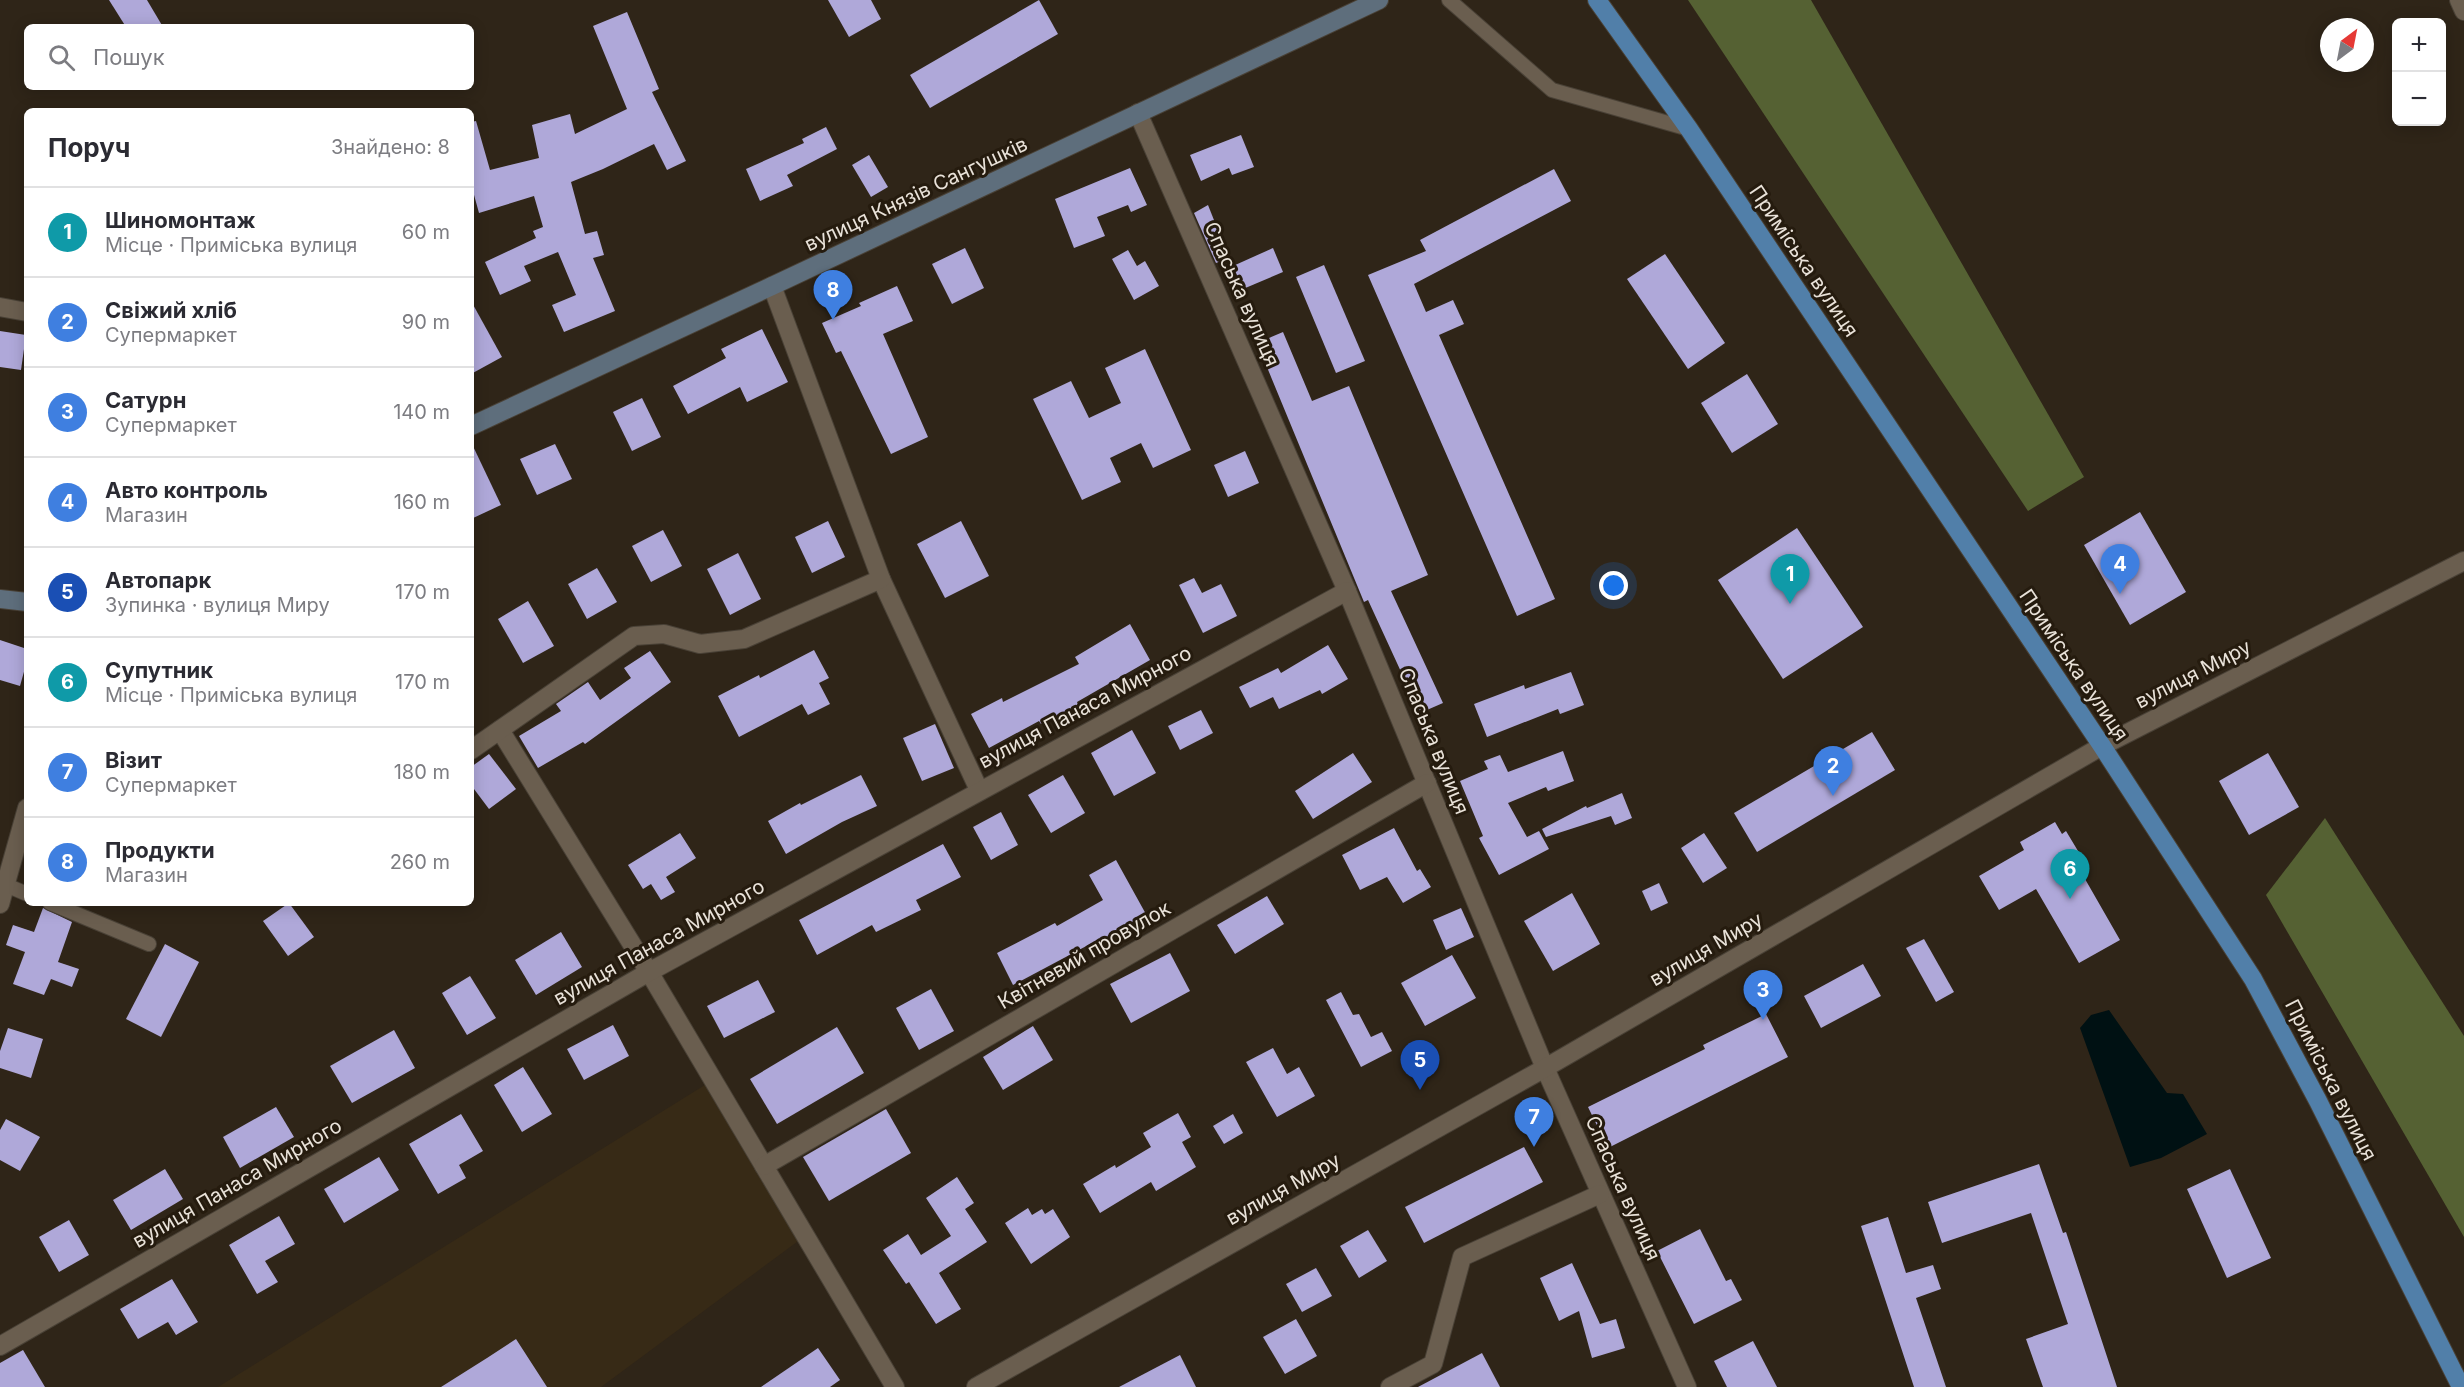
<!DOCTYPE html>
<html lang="uk">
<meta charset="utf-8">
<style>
body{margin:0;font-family:Inter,sans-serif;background:#f2f2f3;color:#2b2b33}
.controls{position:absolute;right:18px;top:18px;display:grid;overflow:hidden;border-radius:9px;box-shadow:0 3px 15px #0003}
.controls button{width:54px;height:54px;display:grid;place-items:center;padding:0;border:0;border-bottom:2px solid #e1e1e2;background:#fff;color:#2b2b33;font:30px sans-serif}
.compass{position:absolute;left:2320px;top:18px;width:54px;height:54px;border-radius:50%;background:#fff;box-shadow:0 3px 15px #0003;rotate:32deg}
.you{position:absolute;left:1614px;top:586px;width:21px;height:21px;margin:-15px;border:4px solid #fff;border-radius:50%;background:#1a73e8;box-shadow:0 0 0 9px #1a73e833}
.badge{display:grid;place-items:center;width:39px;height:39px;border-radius:50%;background:#1a73e8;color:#fff;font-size:20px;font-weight:700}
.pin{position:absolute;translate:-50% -50px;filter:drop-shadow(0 2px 3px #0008)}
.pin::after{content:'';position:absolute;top:32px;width:21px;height:18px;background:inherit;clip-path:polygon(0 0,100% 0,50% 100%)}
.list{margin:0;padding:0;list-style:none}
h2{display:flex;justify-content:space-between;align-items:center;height:78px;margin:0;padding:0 24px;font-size:26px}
h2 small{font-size:20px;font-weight:400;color:#7c7c81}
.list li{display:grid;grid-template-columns:39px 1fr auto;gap:18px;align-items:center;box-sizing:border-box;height:90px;padding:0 24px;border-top:2px solid #e1e1e2}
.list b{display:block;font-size:22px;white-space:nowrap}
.list p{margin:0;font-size:20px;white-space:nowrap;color:#7c7c81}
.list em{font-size:20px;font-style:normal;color:#7c7c81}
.icon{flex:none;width:33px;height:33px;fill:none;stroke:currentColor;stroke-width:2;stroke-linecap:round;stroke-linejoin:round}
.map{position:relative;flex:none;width:2464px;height:1387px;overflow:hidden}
.search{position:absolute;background:#fff;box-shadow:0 3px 15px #0003;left:24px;top:24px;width:450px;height:66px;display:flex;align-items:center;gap:15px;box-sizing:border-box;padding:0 21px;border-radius:9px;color:#7c7c81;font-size:22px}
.panel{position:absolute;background:#fff;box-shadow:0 3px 15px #0003;left:24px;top:108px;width:450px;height:798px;border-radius:9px}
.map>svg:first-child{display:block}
</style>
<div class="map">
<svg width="2464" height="1387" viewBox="0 0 2464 1387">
<rect width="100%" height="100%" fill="#2f2518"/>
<polygon fill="#372a16" points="713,1080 805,1236 601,1387 218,1387"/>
<g fill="#556133">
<polygon points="1688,0 1811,0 2084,477 2028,511"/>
<polygon points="2325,818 2464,1036 2464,1237 2266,895"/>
</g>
<polygon fill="#001113" points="2109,1010 2167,1093 2183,1094 2207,1134 2161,1158 2130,1167 2080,1028 2091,1015"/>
<g fill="#afa8d9">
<polygon points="109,0 147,0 163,27 126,27"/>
<polygon points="828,0 871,0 881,19 849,37"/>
<polygon points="1039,0 1058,34 930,108 910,75"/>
<polygon points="627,12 659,89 652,92 686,161 667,170 654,144 603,169 571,182 585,234 597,231 604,255 593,258 615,311 564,332 552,305 576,295 558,252 524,266 531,281 500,295 485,262 536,238 533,231 543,227 534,196 479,213 471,184 471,122 476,121 490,170 539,158 532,125 570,114 575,134 627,109 593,26"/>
<polygon points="826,127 837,149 787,175 793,186 760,201 746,169 804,143 802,139"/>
<polygon points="1241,135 1254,167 1232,175 1229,168 1201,181 1190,155"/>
<polygon points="869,155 888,187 871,197 852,165"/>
<polygon points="1130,168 1147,205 1131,212 1128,205 1097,217 1105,236 1074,248 1055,199"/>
<polygon points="1554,169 1571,201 1414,284 1426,312 1453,300 1464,324 1439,335 1555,599 1517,616 1368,275 1426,251 1420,240"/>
<polygon points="1208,205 1229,258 1216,263 1194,213"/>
<polygon points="965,248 984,288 952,304 932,264"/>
<polygon points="1273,248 1283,272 1243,289 1233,266"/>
<polygon points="1128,250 1137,266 1145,261 1159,286 1134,300 1112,259"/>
<polygon points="1665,254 1725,343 1688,369 1627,279"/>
<polygon points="1324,265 1365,361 1336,373 1296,277"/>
<polygon points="897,286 913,321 883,334 928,437 891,454 841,351 836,353 822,323 861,306 859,303"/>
<polygon points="471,301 502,357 471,374"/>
<polygon points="762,329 788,382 747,402 740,387 688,414 673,386 726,358 721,349"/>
<polygon points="0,331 26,335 21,370 0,367"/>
<polygon points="1283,332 1312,401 1349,386 1428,575 1391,591 1443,703 1420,713 1368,600 1364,602 1257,343"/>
<polygon points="1145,349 1191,450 1153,468 1141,443 1110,458 1121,482 1082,500 1033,399 1071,381 1089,418 1121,403 1105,368"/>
<polygon points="1747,374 1778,424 1732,453 1701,403"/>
<polygon points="642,398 661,437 632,451 613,412"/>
<polygon points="471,442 501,505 471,519"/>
<polygon points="555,444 572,479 537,495 520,459"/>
<polygon points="1245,451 1259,483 1228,497 1214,465"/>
<polygon points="2140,512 2186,592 2130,625 2084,545"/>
<polygon points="828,521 845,557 812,573 795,537"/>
<polygon points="961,521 989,576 945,598 917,544"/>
<polygon points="1797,528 1863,627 1783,679 1718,580"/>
<polygon points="663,530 682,566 651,582 632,546"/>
<polygon points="738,553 761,599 730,615 707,569"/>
<polygon points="597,568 617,602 587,619 568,584"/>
<polygon points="1194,578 1202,593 1221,584 1237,616 1203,633 1179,585"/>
<polygon points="528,601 554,646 523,663 498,619"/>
<polygon points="1130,624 1150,660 1077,702 1078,705 1041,724 1039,721 989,748 971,714 1002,698 1003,702 1079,664 1075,657"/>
<polygon points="0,640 27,649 27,661 20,686 0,680"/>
<polygon points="1328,645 1348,679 1322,694 1320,690 1279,709 1273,697 1250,708 1239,687 1278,668 1281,673"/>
<polygon points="814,650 829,678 819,683 830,704 808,715 802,704 739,737 718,696 759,675 760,678"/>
<polygon points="650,651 671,682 585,744 583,742 538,768 519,736 561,711 556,704 588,682 600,700 631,678 624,668"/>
<polygon points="1571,672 1584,705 1560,714 1558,709 1487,737 1474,704 1524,685 1525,689"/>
<polygon points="1201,710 1213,733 1180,750 1168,726"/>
<polygon points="935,724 954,768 922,781 903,738"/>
<polygon points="1132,730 1156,773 1114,796 1091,753"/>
<polygon points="1872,732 1895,770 1757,852 1734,813"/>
<polygon points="1563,751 1574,781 1548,791 1546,787 1508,803 1527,837 1539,831 1549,849 1499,875 1479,838 1483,836 1460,781 1488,769 1484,761 1500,755 1508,772"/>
<polygon points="1353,753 1372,782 1313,819 1295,791"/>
<polygon points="2268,753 2299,807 2249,835 2219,781"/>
<polygon points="489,754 516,789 489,809 471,785 471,767"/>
<polygon points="861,775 877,806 842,822 786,854 768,821 800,803 801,805"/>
<polygon points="1063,775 1085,813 1051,833 1028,795"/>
<polygon points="1622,793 1632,818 1615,825 1611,816 1546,837 1542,829 1586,806 1587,808"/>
<polygon points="1001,812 1018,845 991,860 973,827"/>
<polygon points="2055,822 2062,834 2066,831 2084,861 2077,865 2120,940 2079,963 2036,889 1999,910 1979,876 2024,850 2020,842"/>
<polygon points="1394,828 1417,871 1420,869 1431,887 1403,903 1387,877 1360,890 1342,855"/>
<polygon points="680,833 696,858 666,877 675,892 661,900 651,884 643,889 628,865"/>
<polygon points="1704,833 1727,868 1703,883 1681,848"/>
<polygon points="943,844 961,877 916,900 921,910 876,932 872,925 817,955 799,920"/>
<polygon points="1116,860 1147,916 1094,946 1092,943 1013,985 997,953 1055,923 1057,926 1103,900 1089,875"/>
<polygon points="1659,883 1668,903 1651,911 1642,891"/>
<polygon points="1572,893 1600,944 1553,971 1524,921"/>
<polygon points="1267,896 1284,924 1235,954 1217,925"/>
<polygon points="289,903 314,937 288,956 263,921"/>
<polygon points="43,908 72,922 58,962 79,969 72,987 51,979 44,995 13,984 25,952 6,945 13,925 34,932"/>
<polygon points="1461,908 1474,937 1446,950 1433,920"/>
<polygon points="561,932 582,967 536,995 515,960"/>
<polygon points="1924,939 1954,992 1936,1002 1906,948"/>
<polygon points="165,944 199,962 161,1037 126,1019"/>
<polygon points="1170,953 1190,991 1131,1023 1110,984"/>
<polygon points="1452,955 1476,998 1425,1026 1401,983"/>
<polygon points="1863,964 1881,996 1821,1028 1804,996"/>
<polygon points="470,976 496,1018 467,1035 442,993"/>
<polygon points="758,980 775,1012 724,1038 707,1006"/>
<polygon points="931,989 954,1031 919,1050 896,1008"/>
<polygon points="1341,992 1353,1015 1359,1014 1371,1037 1382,1032 1392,1051 1361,1067 1326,1000"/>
<polygon points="1766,1014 1788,1057 1608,1148 1588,1107 1705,1049 1703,1045"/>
<polygon points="613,1025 629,1056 584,1080 567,1049"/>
<polygon points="1033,1026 1053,1060 1003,1090 983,1057"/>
<polygon points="837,1027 864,1073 777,1124 750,1079"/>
<polygon points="8,1028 43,1039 31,1078 0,1068 0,1051"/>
<polygon points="394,1030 415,1068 352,1103 330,1066"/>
<polygon points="1273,1048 1287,1074 1299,1067 1315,1096 1277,1117 1246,1062"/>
<polygon points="523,1067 552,1114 522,1132 494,1085"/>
<polygon points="276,1107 294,1137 240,1168 223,1137"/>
<polygon points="886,1109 911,1153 829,1201 803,1157"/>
<polygon points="1178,1113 1191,1137 1182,1142 1196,1167 1156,1191 1151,1182 1100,1213 1083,1184 1115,1165 1116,1168 1151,1147 1143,1133"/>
<polygon points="461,1114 483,1151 459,1165 466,1178 438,1194 409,1144"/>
<polygon points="1233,1114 1243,1133 1224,1144 1213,1126"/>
<polygon points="6,1119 40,1137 20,1171 0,1160 0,1130"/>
<polygon points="1524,1147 1543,1182 1424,1243 1405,1207"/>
<polygon points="379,1157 399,1190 344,1223 324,1189"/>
<polygon points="2039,1164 2063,1233 2066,1232 2117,1387 2043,1387 2026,1339 2068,1324 2031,1213 1942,1243 1928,1202"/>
<polygon points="165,1169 183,1199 131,1230 113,1200"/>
<polygon points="2230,1169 2271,1258 2227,1278 2187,1189"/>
<polygon points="957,1177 974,1203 965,1209 987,1242 939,1273 961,1309 936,1324 909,1282 906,1284 883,1250 908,1234 921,1255 951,1236 926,1198"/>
<polygon points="1028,1208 1032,1215 1042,1209 1045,1214 1053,1209 1070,1237 1031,1264 1005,1223"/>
<polygon points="279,1216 295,1244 265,1261 278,1282 257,1294 229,1245"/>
<polygon points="1888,1217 1906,1273 1933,1265 1941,1289 1916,1298 1946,1387 1914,1387 1861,1226"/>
<polygon points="69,1220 89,1255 59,1272 39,1237"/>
<polygon points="1700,1229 1726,1281 1731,1279 1742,1300 1694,1324 1657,1251"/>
<polygon points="1368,1230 1387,1261 1359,1278 1340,1246"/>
<polygon points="1572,1263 1600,1324 1616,1319 1625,1348 1592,1358 1579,1311 1559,1321 1540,1278"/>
<polygon points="1316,1268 1332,1296 1302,1312 1286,1284"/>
<polygon points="172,1279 198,1322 176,1335 168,1322 138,1339 120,1309"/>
<polygon points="1296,1319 1317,1356 1285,1374 1263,1337"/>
<polygon points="516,1339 547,1387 441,1387 487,1358"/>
<polygon points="1753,1341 1777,1387 1727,1387 1714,1361"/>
<polygon points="818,1348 840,1380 830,1387 761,1387"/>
<polygon points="23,1350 45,1387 0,1387 0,1363"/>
<polygon points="1482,1353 1500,1387 1418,1387"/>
<polygon points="1180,1355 1196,1387 1119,1387"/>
</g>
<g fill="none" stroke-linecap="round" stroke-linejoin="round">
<g stroke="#494136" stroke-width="16">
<g id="lane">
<polyline points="1449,0 1552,90 1689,129"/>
<polyline points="6,885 27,894"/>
<polyline points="50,903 149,944"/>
</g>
</g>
<g stroke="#494136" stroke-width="20">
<g id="street">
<polyline points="2459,0 2464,11"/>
<polyline points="1138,113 1347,591 1545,1068 1687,1387"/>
<polyline points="0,307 27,312"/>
<polyline points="881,579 979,790"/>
<polyline points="500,730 649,972 895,1387"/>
<polyline points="471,750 634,636 664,634 700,644 744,639 881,579 772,286"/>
<polyline points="0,904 27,808"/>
<polyline points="764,1166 1427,783"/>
<polyline points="0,1346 649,972 1347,591"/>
<polyline points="976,1387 1545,1068 2102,746 2464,561"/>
<polyline points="1390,1387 1433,1364 1462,1257 1600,1194"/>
</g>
</g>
<g stroke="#494136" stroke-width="20">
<g id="secondary">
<polyline points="471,426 772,286 1379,0"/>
<polyline points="0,599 27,602"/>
</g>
</g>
<g stroke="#494136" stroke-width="20">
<polyline id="primary" points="1597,0 1689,129 2102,746 2253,979 2318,1101 2461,1387"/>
</g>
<use href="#lane" stroke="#6a5e4f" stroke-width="14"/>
<use href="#street" stroke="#6a5e4f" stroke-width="18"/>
<use href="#secondary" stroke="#5e6e7c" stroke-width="18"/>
<use href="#primary" stroke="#517fa9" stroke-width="18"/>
</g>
<g text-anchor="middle" stroke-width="6" stroke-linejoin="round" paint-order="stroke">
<g font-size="20" fill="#e9e2d9" stroke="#251b0e">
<text transform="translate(916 194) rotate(-25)" y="7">вулиця Князів Сангушків</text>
<text transform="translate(1804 261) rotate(56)" y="7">Приміська вулиця</text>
<text transform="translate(1242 294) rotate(66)" y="7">Спаська вулиця</text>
<text transform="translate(2074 665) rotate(56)" y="7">Приміська вулиця</text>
<text transform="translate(2193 674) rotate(-27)" y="7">вулиця Миру</text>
<text transform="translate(1085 707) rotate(-28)" y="7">вулиця Панаса Мирного</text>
<text transform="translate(1434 741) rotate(68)" y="7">Спаська вулиця</text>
<text transform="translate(659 942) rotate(-29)" y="7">вулиця Панаса Мирного</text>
<text transform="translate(1706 949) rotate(-30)" y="7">вулиця Миру</text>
<text transform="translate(1084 955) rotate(-30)" y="7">Квітневий провулок</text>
<text transform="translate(2331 1080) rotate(63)" y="7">Приміська вулиця</text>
<text transform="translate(237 1183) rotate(-30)" y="7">вулиця Панаса Мирного</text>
<text transform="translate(1623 1188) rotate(66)" y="7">Спаська вулиця</text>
<text transform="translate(1283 1189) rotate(-29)" y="7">вулиця Миру</text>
</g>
</g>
</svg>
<div class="controls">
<button>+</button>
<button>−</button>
</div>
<svg class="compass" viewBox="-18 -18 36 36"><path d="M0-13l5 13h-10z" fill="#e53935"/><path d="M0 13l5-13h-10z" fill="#7c7c81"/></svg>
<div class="you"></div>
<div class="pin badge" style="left:1790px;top:604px;background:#0f9aa8">1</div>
<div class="pin badge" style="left:1833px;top:796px;background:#3f7fe0">2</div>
<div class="pin badge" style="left:1763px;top:1020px;background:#3f7fe0">3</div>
<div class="pin badge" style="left:2120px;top:594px;background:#3f7fe0">4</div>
<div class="pin badge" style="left:1420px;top:1090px;background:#1a4fb4">5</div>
<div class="pin badge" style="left:2070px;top:899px;background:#0f9aa8">6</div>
<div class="pin badge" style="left:1534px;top:1147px;background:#3f7fe0">7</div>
<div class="pin badge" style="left:833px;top:320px;background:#3f7fe0">8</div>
<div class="search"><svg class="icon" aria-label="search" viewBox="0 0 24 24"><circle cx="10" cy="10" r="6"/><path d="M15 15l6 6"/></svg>Пошук</div>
<section class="panel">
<h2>Поруч<small>Знайдено: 8</small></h2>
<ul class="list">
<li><span class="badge" style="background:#0f9aa8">1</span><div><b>Шиномонтаж</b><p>Місце · Приміська вулиця</p></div><em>60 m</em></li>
<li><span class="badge" style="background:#3f7fe0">2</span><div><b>Свіжий хліб</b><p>Супермаркет</p></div><em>90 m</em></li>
<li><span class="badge" style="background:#3f7fe0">3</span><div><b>Сатурн</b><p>Супермаркет</p></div><em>140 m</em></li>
<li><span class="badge" style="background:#3f7fe0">4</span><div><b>Авто контроль</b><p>Магазин</p></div><em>160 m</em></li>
<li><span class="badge" style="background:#1a4fb4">5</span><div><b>Автопарк</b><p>Зупинка · вулиця Миру</p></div><em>170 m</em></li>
<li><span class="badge" style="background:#0f9aa8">6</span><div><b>Супутник</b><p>Місце · Приміська вулиця</p></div><em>170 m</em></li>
<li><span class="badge" style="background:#3f7fe0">7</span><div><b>Візит</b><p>Супермаркет</p></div><em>180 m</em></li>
<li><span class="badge" style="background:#3f7fe0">8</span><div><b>Продукти</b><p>Магазин</p></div><em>260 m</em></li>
</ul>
</section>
</div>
